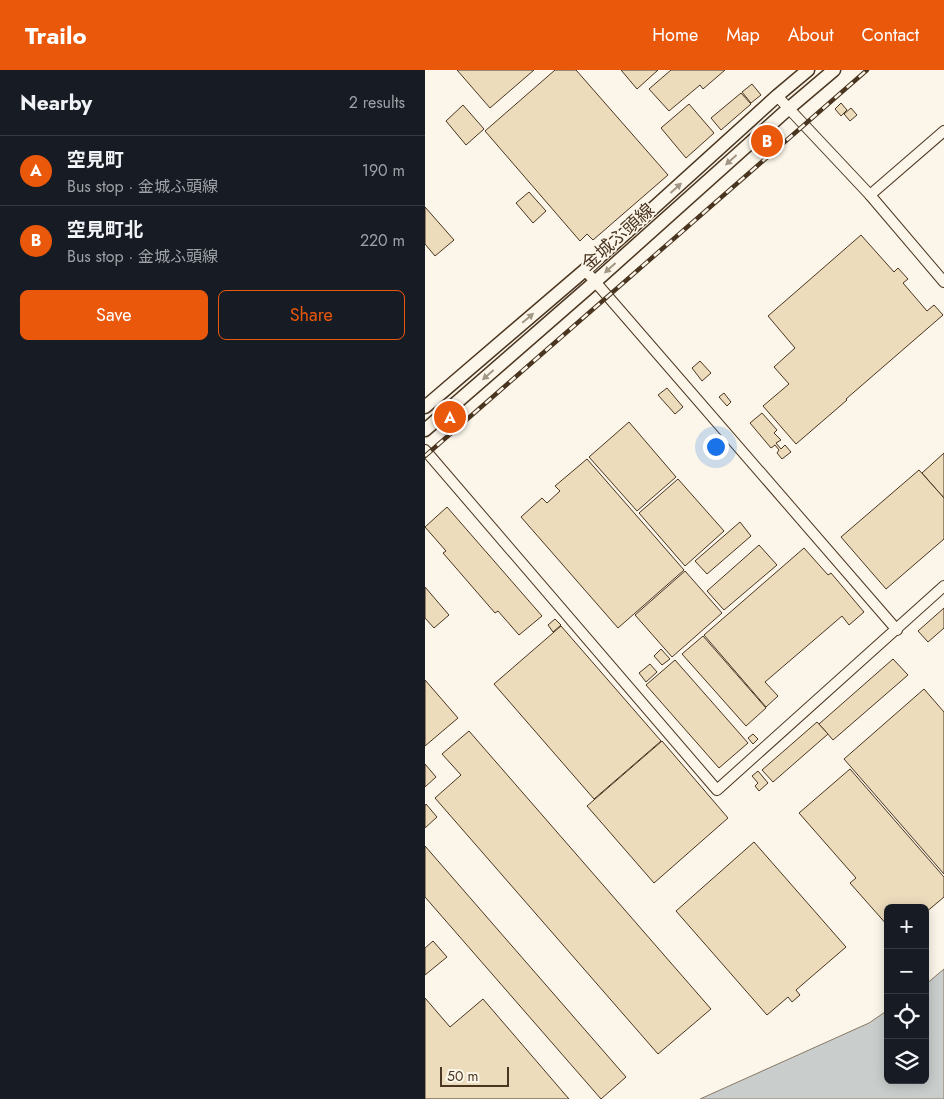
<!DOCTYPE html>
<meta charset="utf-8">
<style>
body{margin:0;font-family:Jost,"Noto Sans JP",sans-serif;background:#20242c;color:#f1f3f6}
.controls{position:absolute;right:15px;bottom:15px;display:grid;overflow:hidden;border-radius:8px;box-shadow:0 2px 12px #0003}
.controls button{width:45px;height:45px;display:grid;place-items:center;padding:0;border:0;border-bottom:1px solid #363941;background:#171b24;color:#f1f3f6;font:25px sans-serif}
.scale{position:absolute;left:15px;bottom:12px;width:69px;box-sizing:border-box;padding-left:5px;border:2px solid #4a3520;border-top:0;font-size:14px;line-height:18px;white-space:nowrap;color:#4a3520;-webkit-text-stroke:4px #fbf6e9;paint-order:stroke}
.you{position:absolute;left:290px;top:376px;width:18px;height:18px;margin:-12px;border:4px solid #fff;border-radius:50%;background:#1a73e8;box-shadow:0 0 0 8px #1a73e833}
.badge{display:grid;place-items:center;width:32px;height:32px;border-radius:50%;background:#ea580c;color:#fff;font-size:16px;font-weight:700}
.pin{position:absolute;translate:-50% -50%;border:2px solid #fff;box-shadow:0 1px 5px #0006}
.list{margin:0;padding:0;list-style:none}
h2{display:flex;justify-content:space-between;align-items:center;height:65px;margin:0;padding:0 20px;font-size:21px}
h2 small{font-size:16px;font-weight:400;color:#9ea1a6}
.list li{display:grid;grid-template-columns:32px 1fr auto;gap:15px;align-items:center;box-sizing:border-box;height:70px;padding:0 20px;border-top:1px solid #363941}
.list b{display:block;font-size:19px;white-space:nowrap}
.list p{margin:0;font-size:16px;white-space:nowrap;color:#9ea1a6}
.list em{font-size:16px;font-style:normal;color:#9ea1a6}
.actions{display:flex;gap:10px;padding:15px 20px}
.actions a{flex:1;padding:11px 0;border:1px solid #ea580c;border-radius:8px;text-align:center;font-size:18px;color:#ea580c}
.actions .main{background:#ea580c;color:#fff}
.icon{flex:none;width:28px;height:28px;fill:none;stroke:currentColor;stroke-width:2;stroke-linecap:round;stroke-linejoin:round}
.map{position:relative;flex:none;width:519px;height:1029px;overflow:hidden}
header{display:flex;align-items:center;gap:30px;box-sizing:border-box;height:70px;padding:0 25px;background:#ea580c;color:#fff}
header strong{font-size:24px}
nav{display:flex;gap:28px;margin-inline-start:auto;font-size:18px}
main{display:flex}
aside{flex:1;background:#171b24}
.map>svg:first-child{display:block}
</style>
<header>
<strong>Trailo</strong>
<nav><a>Home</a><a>Map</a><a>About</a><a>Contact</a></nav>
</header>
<main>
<aside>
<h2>Nearby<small>2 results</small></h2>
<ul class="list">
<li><span class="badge">A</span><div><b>空見町</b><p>Bus stop · 金城ふ頭線</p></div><em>190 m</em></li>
<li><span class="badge">B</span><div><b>空見町北</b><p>Bus stop · 金城ふ頭線</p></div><em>220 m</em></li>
</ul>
<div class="actions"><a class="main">Save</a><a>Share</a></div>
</aside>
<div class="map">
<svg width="519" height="1029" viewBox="0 0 519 1029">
<rect width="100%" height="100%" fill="#fbf6e9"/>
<polygon fill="#c9cecd" stroke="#887966" points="519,899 519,1029 275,1029 444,953 463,940 463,1010 500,1010 500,915"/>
<g fill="#ecdcbc" stroke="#4a3520">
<polygon points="32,0 109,0 65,38"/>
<polygon points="130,0 151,0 243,105 168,170 162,164 155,171 60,61"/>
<polygon points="196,0 233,0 212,19"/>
<polygon points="246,0 300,0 278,19 275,15 244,41 224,19"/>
<polygon points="327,14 336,25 326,33 317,22"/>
<polygon points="316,23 326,34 296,60 286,48"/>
<polygon points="416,33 422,40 416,46 410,39"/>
<polygon points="264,34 289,63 261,88 236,58"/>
<polygon points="38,35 59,59 41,75 21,51"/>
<polygon points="426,38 432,45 425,51 419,44"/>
<polygon points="104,122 121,141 108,153 91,133"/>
<polygon points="0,137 29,170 10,186 0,174"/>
<polygon points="436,165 469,202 473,198 483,209 478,213 502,241 509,235 518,245 421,329 422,330 371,374 338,336 364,314 349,297 370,278 343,246"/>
<polygon points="275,291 286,303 277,311 267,298"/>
<polygon points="242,318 258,337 250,344 233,325"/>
<polygon points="299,323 306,332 302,336 294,327"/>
<polygon points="337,343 352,360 349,363 356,370 351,373 356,379 360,375 366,382 357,389 352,383 354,380 350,375 346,378 325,353"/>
<polygon points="204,352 251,407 212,441 164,387"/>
<polygon points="519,383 519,428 497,403"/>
<polygon points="162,389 259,500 193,558 96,447 117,428 122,433 135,421 130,416"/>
<polygon points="494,400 519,428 519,469 461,519 416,467"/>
<polygon points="253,409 299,461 260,496 214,443"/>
<polygon points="22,437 117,546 94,565 73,541 70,543 18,483 21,481 0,457"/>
<polygon points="315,452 326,466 282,504 270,491"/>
<polygon points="334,475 352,495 299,540 282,521"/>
<polygon points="379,478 403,505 406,503 439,542 424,555 417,546 340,612 353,626 341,637 279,565"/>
<polygon points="260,501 297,543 247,587 210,545"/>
<polygon points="0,517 24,545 9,558 0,548"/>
<polygon points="519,538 519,558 503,572 493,561"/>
<polygon points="130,549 136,555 128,562 123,555"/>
<polygon points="136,556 236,671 169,729 69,614"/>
<polygon points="278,566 341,638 321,656 257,584"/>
<polygon points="236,579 245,589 237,595 229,586"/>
<polygon points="468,589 483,605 408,670 394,654"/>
<polygon points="250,590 323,673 294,698 221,615"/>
<polygon points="225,594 232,602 221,612 214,603"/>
<polygon points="0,610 33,648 0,676"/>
<polygon points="499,619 519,642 519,804 419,689"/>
<polygon points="392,652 403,664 348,712 337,700"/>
<polygon points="44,661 286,939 233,984 10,728 36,705 17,684"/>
<polygon points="328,664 333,669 328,674 323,668"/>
<polygon points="237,671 303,748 229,813 162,736"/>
<polygon points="0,694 11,707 0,717"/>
<polygon points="425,699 519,807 519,827 500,843 500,838 463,838 463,856 425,813 431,808 374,743"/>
<polygon points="333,701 343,713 334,721 330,716 333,713 327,706"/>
<polygon points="1,734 12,747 0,758 0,736"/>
<polygon points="329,772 421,877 371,920 375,925 367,932 363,927 342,945 251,841"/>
<polygon points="0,776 201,1007 176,1029 0,827"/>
<polygon points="8,871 22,887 0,905 0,878"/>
<polygon points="0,928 25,957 58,929 144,1029 0,1029"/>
</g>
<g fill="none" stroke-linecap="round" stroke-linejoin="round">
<g stroke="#4a3520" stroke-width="12">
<g id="minor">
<polyline points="352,26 445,125 519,212"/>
<polyline points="445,125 519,61"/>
<polyline points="160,200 472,560"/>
<polyline points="0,380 292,720 519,516"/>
</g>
</g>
<g stroke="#4a3520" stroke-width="15">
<g id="major">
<polyline points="0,337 160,200 352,26 383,0"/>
<polyline points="0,360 171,211 363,39 409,0"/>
</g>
</g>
<use href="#minor" stroke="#fbf6e9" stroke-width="10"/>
<use href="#major" stroke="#fbf6e9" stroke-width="12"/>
<g stroke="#4a3520" stroke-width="4.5">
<polyline id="rail" points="0,386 442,0"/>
</g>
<use href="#rail" stroke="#fbf6e9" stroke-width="2.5" stroke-dasharray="8" stroke-linecap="butt"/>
</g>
<defs><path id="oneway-solid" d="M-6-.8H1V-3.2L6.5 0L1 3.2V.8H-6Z" transform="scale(1.25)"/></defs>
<g fill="#a29684">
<use href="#oneway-solid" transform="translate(306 90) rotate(138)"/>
<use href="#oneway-solid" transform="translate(251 118) rotate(-42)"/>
<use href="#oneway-solid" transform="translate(185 198) rotate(138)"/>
<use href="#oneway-solid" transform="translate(103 248) rotate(-40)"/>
<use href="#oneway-solid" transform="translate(63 305) rotate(139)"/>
</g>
<g text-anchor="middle" stroke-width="4" stroke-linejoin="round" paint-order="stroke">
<g font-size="18" fill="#4a3520" stroke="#fbf6e9">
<text transform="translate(193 167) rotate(-42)" y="6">金城ふ頭線</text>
</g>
</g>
</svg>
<div class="controls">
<button>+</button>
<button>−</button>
<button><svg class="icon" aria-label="locate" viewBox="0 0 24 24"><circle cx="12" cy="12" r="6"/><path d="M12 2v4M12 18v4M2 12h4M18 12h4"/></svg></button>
<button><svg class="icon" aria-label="layers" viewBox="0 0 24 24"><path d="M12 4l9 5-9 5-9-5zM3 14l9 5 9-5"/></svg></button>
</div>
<div class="scale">50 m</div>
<div class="you"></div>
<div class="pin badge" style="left:25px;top:347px">A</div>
<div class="pin badge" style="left:342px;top:71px">B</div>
</div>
</main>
